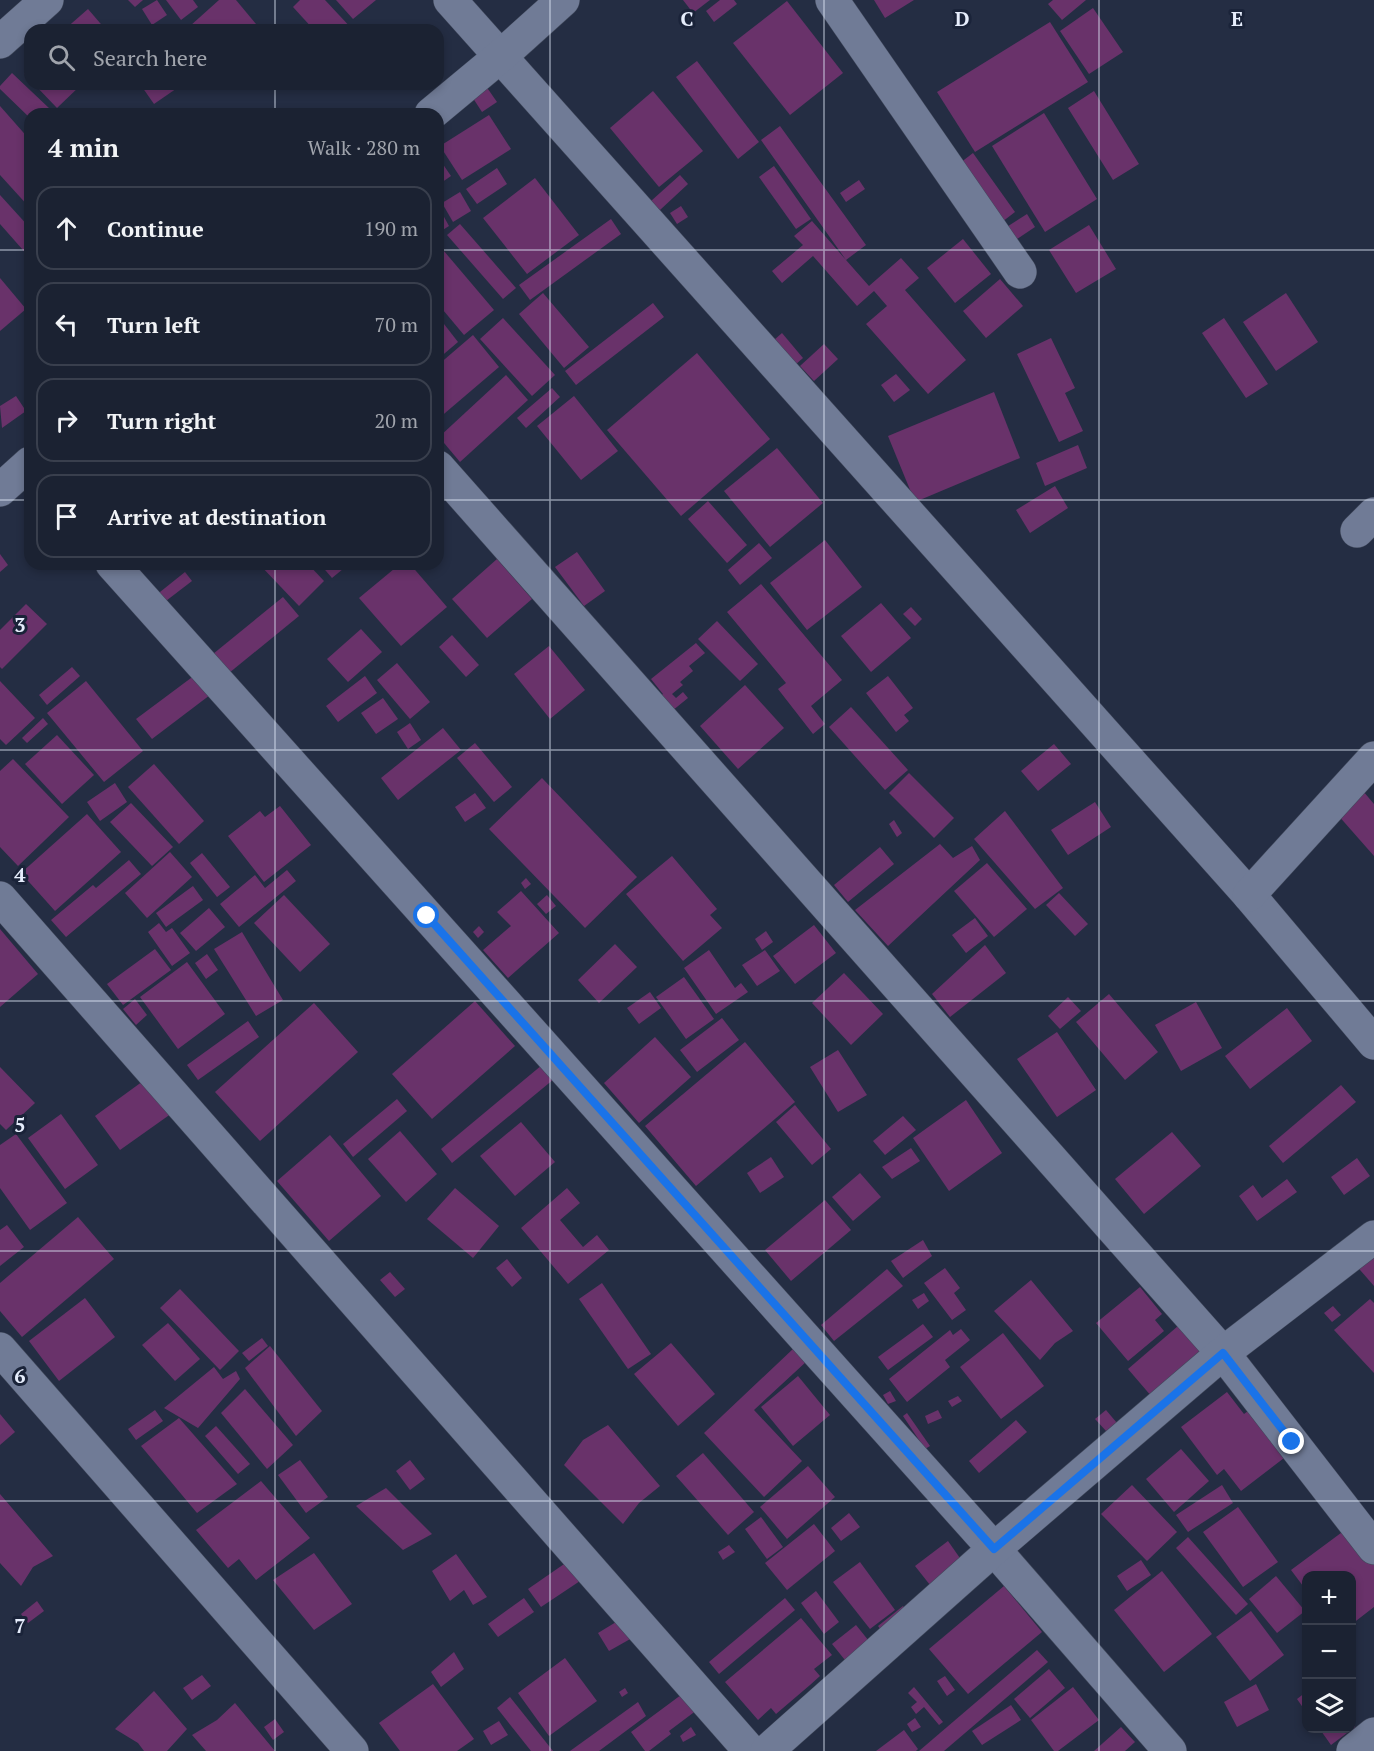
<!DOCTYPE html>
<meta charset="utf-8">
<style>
body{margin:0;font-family:"PT Serif",serif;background:#282f3e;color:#f1f3f6}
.controls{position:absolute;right:18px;bottom:18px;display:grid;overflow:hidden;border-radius:12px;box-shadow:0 3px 9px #0003}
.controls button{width:54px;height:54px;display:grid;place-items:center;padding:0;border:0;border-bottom:2px solid #393f4d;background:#1b2232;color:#f1f3f6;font:30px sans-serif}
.stop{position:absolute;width:18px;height:18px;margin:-14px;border:4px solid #1a73e8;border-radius:50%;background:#fff}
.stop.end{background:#1a73e8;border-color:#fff;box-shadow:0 2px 6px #0008}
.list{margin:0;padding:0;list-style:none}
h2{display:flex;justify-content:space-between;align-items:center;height:78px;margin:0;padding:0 24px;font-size:26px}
h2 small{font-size:20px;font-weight:400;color:#a0a4ac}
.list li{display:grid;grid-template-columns:39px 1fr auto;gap:18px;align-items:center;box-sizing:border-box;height:84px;margin:0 12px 12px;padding:0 12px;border:2px solid #393f4d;border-radius:18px}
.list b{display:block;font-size:22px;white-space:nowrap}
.list em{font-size:20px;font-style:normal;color:#a0a4ac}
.icon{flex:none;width:33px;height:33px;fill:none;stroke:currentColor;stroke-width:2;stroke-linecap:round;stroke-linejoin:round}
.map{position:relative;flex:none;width:1374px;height:1751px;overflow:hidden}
.search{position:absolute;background:#1b2232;box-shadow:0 3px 9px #0003;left:24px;top:24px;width:420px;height:66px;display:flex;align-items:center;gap:15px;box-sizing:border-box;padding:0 21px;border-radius:18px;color:#a0a4ac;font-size:22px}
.panel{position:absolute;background:#1b2232;box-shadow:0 3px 9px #0003;left:24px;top:108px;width:420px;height:462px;border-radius:18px}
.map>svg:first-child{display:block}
</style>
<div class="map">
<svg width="1374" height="1751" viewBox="0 0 1374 1751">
<rect width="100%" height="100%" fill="#242d43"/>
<g fill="#69326a">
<polygon points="128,0 143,0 135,7"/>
<polygon points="157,0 167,15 152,25 142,9"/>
<polygon points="166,0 193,0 198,7 181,20"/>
<polygon points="219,0 236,0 256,24 250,30 194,30 190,26"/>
<polygon points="300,0 325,0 353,30 314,30 293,7"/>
<polygon points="336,0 376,0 353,19"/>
<polygon points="683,0 710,0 693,13"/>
<polygon points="720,0 734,0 737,4 714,22 706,11"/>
<polygon points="874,0 914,0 885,18"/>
<polygon points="1053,0 1086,0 1062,20 1048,4"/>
<polygon points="787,1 843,73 790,115 733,43"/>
<polygon points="1093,8 1123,52 1089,74 1060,31"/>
<polygon points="88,9 106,30 64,30"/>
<polygon points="1050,22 1088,82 975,152 937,92"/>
<polygon points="697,61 759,142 738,159 676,77"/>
<polygon points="30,67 30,80 24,73"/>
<polygon points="12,73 50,109 45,114 30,114 30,118 0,89 0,86"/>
<polygon points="481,79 497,102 482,112 467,89"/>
<polygon points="34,84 82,84 57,108"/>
<polygon points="140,84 183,84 154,104"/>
<polygon points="362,84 375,84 367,90"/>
<polygon points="653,91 703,151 659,187 610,128"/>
<polygon points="1094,91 1139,164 1113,180 1068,108"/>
<polygon points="0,106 30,140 30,208 0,175"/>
<polygon points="1044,113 1097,199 1045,232 992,146"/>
<polygon points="489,115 511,149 462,180 440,146"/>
<polygon points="780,126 866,245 846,260 869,286 901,258 919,278 905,290 966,360 928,394 866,324 887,306 874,291 857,306 813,256 782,283 772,271 803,245 794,236 812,221 846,260 761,140"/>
<polygon points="973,153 1015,212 1002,222 960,163"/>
<polygon points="438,157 451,176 438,185"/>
<polygon points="774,166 811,219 796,229 759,177"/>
<polygon points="497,168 507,184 477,204 466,189"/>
<polygon points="680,175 688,184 660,210 651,201"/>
<polygon points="535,178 579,235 527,274 483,218"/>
<polygon points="859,180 865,189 846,202 840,193"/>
<polygon points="460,192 471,211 453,222 442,203"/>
<polygon points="0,195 30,228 30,258 0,224"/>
<polygon points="438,206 449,226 438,233"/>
<polygon points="681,206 688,217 677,224 670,213"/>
<polygon points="1027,214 1035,227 1011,243 1002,230"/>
<polygon points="611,219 621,234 530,300 519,285"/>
<polygon points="460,224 516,288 503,299 447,235"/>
<polygon points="1089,225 1116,269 1076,293 1049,250"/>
<polygon points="963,239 991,274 955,303 927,268"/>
<polygon points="438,244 494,310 464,335 438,304"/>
<polygon points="0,278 26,309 0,331"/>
<polygon points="1000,279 1023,306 986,338 963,311"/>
<polygon points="543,293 589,347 564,368 519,314"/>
<polygon points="1286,293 1318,342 1276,371 1243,322"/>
<polygon points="653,303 664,317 576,385 565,371"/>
<polygon points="503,318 555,375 532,396 480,339"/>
<polygon points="1224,318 1268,384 1246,398 1202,333"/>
<polygon points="444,324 458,342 438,359 438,329"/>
<polygon points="782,333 803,358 795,365 774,340"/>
<polygon points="473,335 499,367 438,419 438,365"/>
<polygon points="1051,338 1075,388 1065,393 1083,431 1059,442 1017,354"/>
<polygon points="824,344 838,359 814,381 800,366"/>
<polygon points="697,353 770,439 681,516 607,430"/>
<polygon points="896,374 910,390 894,402 881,385"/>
<polygon points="506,375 528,400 460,462 439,437"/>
<polygon points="552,388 560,397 526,428 517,418"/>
<polygon points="994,392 1020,458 915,502 888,436"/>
<polygon points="16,396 26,411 2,428 0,406"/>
<polygon points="574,396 618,451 581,480 537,426"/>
<polygon points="1078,445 1087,468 1045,486 1036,463"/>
<polygon points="777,448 823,503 770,547 724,491"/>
<polygon points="1055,486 1068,508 1030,533 1016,510"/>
<polygon points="708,501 747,545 727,563 688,519"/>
<polygon points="825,540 862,587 807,630 770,583"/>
<polygon points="759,543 772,558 740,585 728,570"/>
<polygon points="577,552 605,591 584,606 555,567"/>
<polygon points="0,554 8,565 0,572"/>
<polygon points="497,559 532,599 487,638 452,599"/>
<polygon points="259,564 308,564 324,581 299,606"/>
<polygon points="320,564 349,564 332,578"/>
<polygon points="400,564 410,564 447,607 401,646 359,598"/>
<polygon points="185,572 192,581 162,604 155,596"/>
<polygon points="761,584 842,680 811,706 825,724 813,734 778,689 786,683 727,612"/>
<polygon points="283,597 299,616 229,673 213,654"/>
<polygon points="881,603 911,638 871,672 841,636"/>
<polygon points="26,604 47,624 2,669 0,667 0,630"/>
<polygon points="911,607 922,619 915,626 903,614"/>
<polygon points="717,621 758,664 740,681 698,639"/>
<polygon points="361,629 382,652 348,682 327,659"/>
<polygon points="452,635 479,665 466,677 439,647"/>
<polygon points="696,643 705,653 689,666 693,671 680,682 683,685 672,694 676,698 683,692 688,698 667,715 655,700 663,694 651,679"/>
<polygon points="549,646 585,690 550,719 514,674"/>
<polygon points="397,663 430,702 410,719 377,680"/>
<polygon points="72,667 80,676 47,705 39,695"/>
<polygon points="195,675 210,695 152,739 136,719"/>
<polygon points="365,676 377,693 338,722 326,706"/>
<polygon points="888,676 913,708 904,715 909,721 896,732 866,693"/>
<polygon points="0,681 35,718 6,745 0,739"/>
<polygon points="86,681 143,751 104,782 47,713"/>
<polygon points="745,685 784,728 738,769 700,726"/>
<polygon points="383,698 398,719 376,734 361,713"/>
<polygon points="851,707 908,770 885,790 829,727"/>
<polygon points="43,718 48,724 27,743 22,738"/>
<polygon points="410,723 421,740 408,749 397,732"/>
<polygon points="443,728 461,750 398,800 381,778"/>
<polygon points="57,735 94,775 62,804 25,764"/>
<polygon points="475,743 512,787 494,802 457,758"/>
<polygon points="1054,744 1071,764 1038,791 1021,771"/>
<polygon points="13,759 69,817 18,866 0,847 0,771"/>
<polygon points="154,764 204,821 179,844 128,787"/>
<polygon points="909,773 954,818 934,838 889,793"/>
<polygon points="542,778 637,877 585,928 489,829"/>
<polygon points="115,783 127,802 100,821 87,802"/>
<polygon points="1363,791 1374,804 1374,856 1337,814"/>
<polygon points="475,793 486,808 465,822 455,807"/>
<polygon points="1095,802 1111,827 1068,855 1051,830"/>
<polygon points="131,803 173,847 152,866 110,822"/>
<polygon points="280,806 311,845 264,882 228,836 260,811 265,817"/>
<polygon points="1005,811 1063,888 1035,909 974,839"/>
<polygon points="87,814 121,852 55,911 21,873"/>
<polygon points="894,820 902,833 897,837 889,824"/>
<polygon points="940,844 953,858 972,846 980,860 888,946 855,910"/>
<polygon points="880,847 894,864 848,902 834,885"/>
<polygon points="170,852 192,877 147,918 125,893"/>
<polygon points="202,853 230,887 217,897 190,863"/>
<polygon points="672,856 717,909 710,915 722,928 683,961 626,894"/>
<polygon points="129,860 141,874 66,937 51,920 93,885 96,888"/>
<polygon points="987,863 1027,909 994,937 954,891"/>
<polygon points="287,870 296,881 239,927 220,904 255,875 265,888"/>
<polygon points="526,878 531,884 525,889 521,883"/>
<polygon points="193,886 203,900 166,927 156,913"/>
<polygon points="521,891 559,933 508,978 483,950 511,926 497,912"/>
<polygon points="1059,893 1088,924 1075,936 1046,905"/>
<polygon points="284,895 330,944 300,972 254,923"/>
<polygon points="547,895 556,906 546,914 537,904"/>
<polygon points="209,908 225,927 196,951 180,933"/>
<polygon points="975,918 988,936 966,953 952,935"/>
<polygon points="159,923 166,932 172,928 190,953 172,966 148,932"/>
<polygon points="814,925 836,953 795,984 773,956"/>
<polygon points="479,926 484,932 478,938 473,932"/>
<polygon points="0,929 38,974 0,1007"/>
<polygon points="766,931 773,942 762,950 755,939"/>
<polygon points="242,932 283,1000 256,1016 214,949"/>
<polygon points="615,944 637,967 599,1003 578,980"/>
<polygon points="985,945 1006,973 950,1017 932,994"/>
<polygon points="155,949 171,970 123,1005 107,984"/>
<polygon points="709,950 735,988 741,983 748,992 716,1014 684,968"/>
<polygon points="765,950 780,971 757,986 742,965"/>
<polygon points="207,954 218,970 206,979 195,963"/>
<polygon points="187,962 225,1014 178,1049 140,997"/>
<polygon points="844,973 883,1014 851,1045 812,1003"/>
<polygon points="684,977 714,1019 686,1039 656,997"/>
<polygon points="650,992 661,1008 639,1024 627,1008"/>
<polygon points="1109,994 1158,1052 1125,1080 1076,1022"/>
<polygon points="1068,997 1081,1011 1060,1029 1048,1016"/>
<polygon points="135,999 147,1015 136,1025 123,1009"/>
<polygon points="475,1001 515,1046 432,1119 392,1074"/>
<polygon points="1196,1002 1222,1048 1181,1071 1155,1025"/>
<polygon points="314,1003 358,1052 260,1141 215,1092"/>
<polygon points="1287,1008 1312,1041 1250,1089 1225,1056"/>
<polygon points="722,1018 739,1040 697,1072 680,1050"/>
<polygon points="248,1021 259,1037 198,1080 187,1065"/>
<polygon points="1057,1032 1096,1090 1057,1117 1017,1059"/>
<polygon points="655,1037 691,1077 639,1123 604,1083"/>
<polygon points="745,1042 795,1102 696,1186 645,1126"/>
<polygon points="838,1050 867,1095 838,1112 810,1067"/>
<polygon points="542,1065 554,1079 452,1163 441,1149"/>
<polygon points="0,1067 35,1103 6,1130 0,1124"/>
<polygon points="150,1076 175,1111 120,1150 95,1116"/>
<polygon points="1341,1085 1356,1102 1283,1163 1269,1146"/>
<polygon points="397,1099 407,1111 353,1157 343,1144"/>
<polygon points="966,1100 1002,1153 949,1191 913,1138"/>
<polygon points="795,1105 831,1149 812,1165 776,1122"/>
<polygon points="61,1114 98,1165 65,1189 28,1138"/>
<polygon points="903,1116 916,1130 885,1155 873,1141"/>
<polygon points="521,1122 555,1162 515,1196 480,1156"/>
<polygon points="400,1131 437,1174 406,1202 368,1159"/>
<polygon points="1172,1132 1201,1166 1144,1214 1115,1179"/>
<polygon points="16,1134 67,1203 30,1230 0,1188 0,1145"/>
<polygon points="330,1135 381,1196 329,1241 277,1181"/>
<polygon points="911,1148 920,1161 892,1179 882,1167"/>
<polygon points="771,1157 784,1177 760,1193 747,1173"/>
<polygon points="1357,1158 1370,1176 1344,1195 1331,1177"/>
<polygon points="860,1173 881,1197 853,1221 832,1197"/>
<polygon points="1287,1179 1297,1192 1257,1221 1239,1196 1253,1185 1262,1198"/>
<polygon points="455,1188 499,1226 473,1258 427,1219"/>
<polygon points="567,1188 580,1203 560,1220 583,1247 597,1235 609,1250 568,1284 521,1228"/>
<polygon points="825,1200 851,1230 791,1281 765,1250"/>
<polygon points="78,1217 114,1259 22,1337 0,1311 0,1283"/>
<polygon points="7,1225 24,1247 0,1266 0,1230"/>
<polygon points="923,1240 932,1256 903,1278 891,1261"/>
<polygon points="1374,1245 1374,1286 1354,1263"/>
<polygon points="507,1259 522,1278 512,1287 496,1268"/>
<polygon points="945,1268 960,1288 954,1293 966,1310 952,1320 924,1283"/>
<polygon points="887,1269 903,1286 834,1341 821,1325"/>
<polygon points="390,1272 405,1289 395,1297 380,1280"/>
<polygon points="1031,1280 1073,1331 1055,1343 1040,1360 994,1311"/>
<polygon points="602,1283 651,1354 628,1369 579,1299"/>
<polygon points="1140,1287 1162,1314 1155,1320 1164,1331 1128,1361 1096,1323"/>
<polygon points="180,1289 239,1351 220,1370 160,1308"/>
<polygon points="924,1293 929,1301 918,1309 912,1300"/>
<polygon points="85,1298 115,1337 59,1381 29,1341"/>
<polygon points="1370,1299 1374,1303 1374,1373 1334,1330"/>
<polygon points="1333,1306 1341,1315 1332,1322 1324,1313"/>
<polygon points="168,1323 200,1359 175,1381 142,1345"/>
<polygon points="923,1324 933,1337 888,1370 878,1357"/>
<polygon points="1178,1326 1202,1354 1152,1397 1128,1369"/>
<polygon points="961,1329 970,1340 945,1360 950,1367 907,1402 889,1379 950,1330 953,1335"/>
<polygon points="1003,1333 1044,1386 1001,1419 960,1367"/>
<polygon points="262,1338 268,1346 249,1361 242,1353"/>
<polygon points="671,1343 715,1394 678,1426 634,1374"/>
<polygon points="270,1346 322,1411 296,1436 245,1368"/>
<polygon points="794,1348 807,1361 754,1410 802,1461 764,1497 704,1433"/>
<polygon points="214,1367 223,1379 236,1371 240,1379 198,1428 164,1408"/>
<polygon points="798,1376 830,1415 793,1446 761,1407"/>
<polygon points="245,1389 293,1445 267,1469 221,1413"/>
<polygon points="890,1391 896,1401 888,1404 883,1395"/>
<polygon points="1227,1392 1244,1414 1252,1408 1288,1455 1241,1491 1224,1469 1217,1475 1181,1427"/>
<polygon points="958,1396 962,1401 952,1407 948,1401"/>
<polygon points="155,1410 163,1421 136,1440 128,1429"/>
<polygon points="938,1410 942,1418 928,1424 925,1416"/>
<polygon points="1106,1410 1117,1423 1107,1432 1095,1419"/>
<polygon points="907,1413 930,1446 925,1449 903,1416"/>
<polygon points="0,1414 15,1432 0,1445"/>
<polygon points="179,1418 237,1484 197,1513 141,1446"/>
<polygon points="1016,1420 1027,1432 979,1473 969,1461"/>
<polygon points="608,1425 660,1486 639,1503 623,1524 564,1465 583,1440"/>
<polygon points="216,1426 250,1464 238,1474 205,1436"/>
<polygon points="1181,1449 1209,1481 1174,1512 1146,1479"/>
<polygon points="703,1453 754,1512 728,1535 676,1476"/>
<polygon points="300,1460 328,1497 306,1513 278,1475"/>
<polygon points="410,1460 425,1479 410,1490 396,1471"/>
<polygon points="808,1466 835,1497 787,1539 760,1507"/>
<polygon points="261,1481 310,1538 256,1580 239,1559 228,1568 196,1530"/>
<polygon points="1132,1485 1177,1532 1147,1561 1101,1514"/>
<polygon points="1222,1485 1233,1503 1188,1532 1176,1515"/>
<polygon points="386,1488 432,1534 403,1550 356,1506"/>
<polygon points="0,1494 53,1556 33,1567 21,1586 0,1563"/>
<polygon points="1238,1507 1278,1562 1243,1587 1203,1532"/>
<polygon points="849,1513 860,1527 841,1541 831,1528"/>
<polygon points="761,1517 783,1547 767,1559 745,1529"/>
<polygon points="814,1524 835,1551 787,1590 765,1563"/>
<polygon points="1349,1527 1374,1561 1374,1607 1352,1624 1352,1576 1306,1576 1306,1590 1291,1570"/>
<polygon points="1188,1537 1248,1604 1236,1615 1176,1548"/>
<polygon points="948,1541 962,1561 930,1585 915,1566"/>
<polygon points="729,1545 735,1552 723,1560 718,1552"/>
<polygon points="314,1553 352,1604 314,1630 273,1580"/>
<polygon points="456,1554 487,1597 473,1605 464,1590 450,1601 432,1571"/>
<polygon points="1141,1560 1151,1575 1127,1591 1117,1576"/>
<polygon points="567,1562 580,1581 541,1607 528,1589"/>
<polygon points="860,1562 895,1610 870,1629 833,1582"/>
<polygon points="1162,1571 1212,1634 1164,1672 1114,1610"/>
<polygon points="1276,1576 1305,1611 1277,1633 1249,1599"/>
<polygon points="1004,1586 1042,1632 968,1694 929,1649"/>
<polygon points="816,1591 839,1622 824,1634 801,1603"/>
<polygon points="524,1598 534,1612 498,1637 488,1624"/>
<polygon points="785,1598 795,1610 719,1674 709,1662"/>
<polygon points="37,1601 44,1611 28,1623 21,1614"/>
<polygon points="903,1606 911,1617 886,1637 878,1626"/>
<polygon points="1251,1611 1284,1655 1250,1681 1216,1637"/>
<polygon points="801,1618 832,1655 814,1669 820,1676 810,1685 776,1714 771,1708 758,1720 725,1682"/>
<polygon points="621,1619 632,1638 609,1651 598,1633"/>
<polygon points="856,1625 873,1646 849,1665 832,1644"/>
<polygon points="1037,1650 1048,1662 944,1751 919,1751"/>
<polygon points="454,1652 464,1669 441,1687 431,1672"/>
<polygon points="565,1658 597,1701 549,1736 518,1693"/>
<polygon points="1049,1669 1065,1688 1030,1718 1014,1699"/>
<polygon points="202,1675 211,1686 192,1700 183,1688"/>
<polygon points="945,1676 955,1690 947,1696 937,1681"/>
<polygon points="433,1684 474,1739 457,1751 400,1751 379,1723"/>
<polygon points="1256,1684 1269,1710 1237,1727 1224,1702"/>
<polygon points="914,1687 943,1722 939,1725 924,1707 916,1714 911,1707 917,1702 908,1693"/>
<polygon points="1073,1687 1099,1720 1058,1751 1054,1751 1031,1720"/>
<polygon points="625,1688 628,1693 622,1697 619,1692"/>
<polygon points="154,1691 187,1729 167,1751 144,1751 138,1743 115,1729"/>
<polygon points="685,1692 697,1710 669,1731 671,1734 649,1751 645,1751 631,1732"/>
<polygon points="1306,1692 1306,1712 1297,1699"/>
<polygon points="510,1697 553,1751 531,1751 497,1708"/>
<polygon points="638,1702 646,1716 599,1751 570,1751"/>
<polygon points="235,1703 275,1751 206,1751 192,1735 217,1720"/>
<polygon points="1011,1705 1021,1720 982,1745 972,1731"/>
<polygon points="915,1718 921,1727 912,1732 907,1724"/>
<polygon points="275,1719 284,1732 273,1740 264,1727"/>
<polygon points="499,1721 508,1735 491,1745 483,1731"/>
<polygon points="1352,1722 1355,1727 1331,1745 1319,1728 1352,1728"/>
<polygon points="691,1727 696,1735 683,1742 680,1736"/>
<polygon points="1121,1727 1135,1742 1125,1751 1094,1751"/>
<polygon points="904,1730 918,1749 916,1751 876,1751"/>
</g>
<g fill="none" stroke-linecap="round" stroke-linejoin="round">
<g stroke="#41495c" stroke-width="34">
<g id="minor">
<polyline points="450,0 1249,895 1374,1043"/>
<polyline points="832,0 1020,272"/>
<polyline points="0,42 47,0"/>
<polyline points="431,114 502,55 563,0"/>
<polyline points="438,467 1223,1353 1374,1548"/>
<polyline points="0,490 30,463"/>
<polyline points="1357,531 1374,514"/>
<polyline points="112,564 994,1549 1170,1751"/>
<polyline points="1249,895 1374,758"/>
<polyline points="0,898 750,1751"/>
<polyline points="0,1349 352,1751"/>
<polyline points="767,1751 994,1549 1223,1353 1374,1237"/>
<polyline points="1353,1751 1374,1734"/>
</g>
</g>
<use href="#minor" stroke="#707b96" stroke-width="33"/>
</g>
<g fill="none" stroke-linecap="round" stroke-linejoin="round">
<polyline stroke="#1a73e8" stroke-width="8" points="427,916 994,1549 1223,1353 1292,1442"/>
</g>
<path fill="none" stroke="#e6edfc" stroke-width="1.5" stroke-opacity="0.55" d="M275,0V30M550,0V1751M824,0V1751M1099,0V1751M275,84V114M0,250H30M438,250H1374M0,500H30M438,500H1374M275,564V1751M0,750H1374M0,1001H1374M0,1251H1374M0,1501H1374"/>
<g font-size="20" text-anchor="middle" font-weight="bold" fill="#e6edfc" stroke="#1a2339" stroke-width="6" stroke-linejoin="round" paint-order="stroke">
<text x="687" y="26">C</text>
<text x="962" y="26">D</text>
<text x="1237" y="26">E</text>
<text x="20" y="632">3</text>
<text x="20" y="882">4</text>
<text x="20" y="1132">5</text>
<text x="20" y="1383">6</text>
<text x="20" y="1633">7</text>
</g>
</svg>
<div class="controls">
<button>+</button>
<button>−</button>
<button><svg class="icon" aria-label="layers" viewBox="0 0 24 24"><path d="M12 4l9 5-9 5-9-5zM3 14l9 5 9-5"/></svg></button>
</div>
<div class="stop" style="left:427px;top:916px"></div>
<div class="stop end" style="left:1292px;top:1442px"></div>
<div class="search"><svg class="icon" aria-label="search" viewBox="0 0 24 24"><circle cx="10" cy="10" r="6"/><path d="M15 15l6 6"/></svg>Search here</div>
<section class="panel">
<h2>4 min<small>Walk · 280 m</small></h2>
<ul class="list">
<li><svg class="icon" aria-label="ahead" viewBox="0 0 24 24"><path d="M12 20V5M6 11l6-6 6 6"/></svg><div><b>Continue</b></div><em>190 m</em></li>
<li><svg class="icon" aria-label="left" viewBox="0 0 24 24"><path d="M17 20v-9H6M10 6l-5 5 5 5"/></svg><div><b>Turn left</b></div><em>70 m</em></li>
<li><svg class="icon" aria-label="right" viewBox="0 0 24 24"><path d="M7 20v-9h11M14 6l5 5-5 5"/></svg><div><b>Turn right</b></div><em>20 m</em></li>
<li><svg class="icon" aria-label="arrive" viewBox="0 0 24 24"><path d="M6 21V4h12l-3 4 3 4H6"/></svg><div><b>Arrive at destination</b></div></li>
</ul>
</section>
</div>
